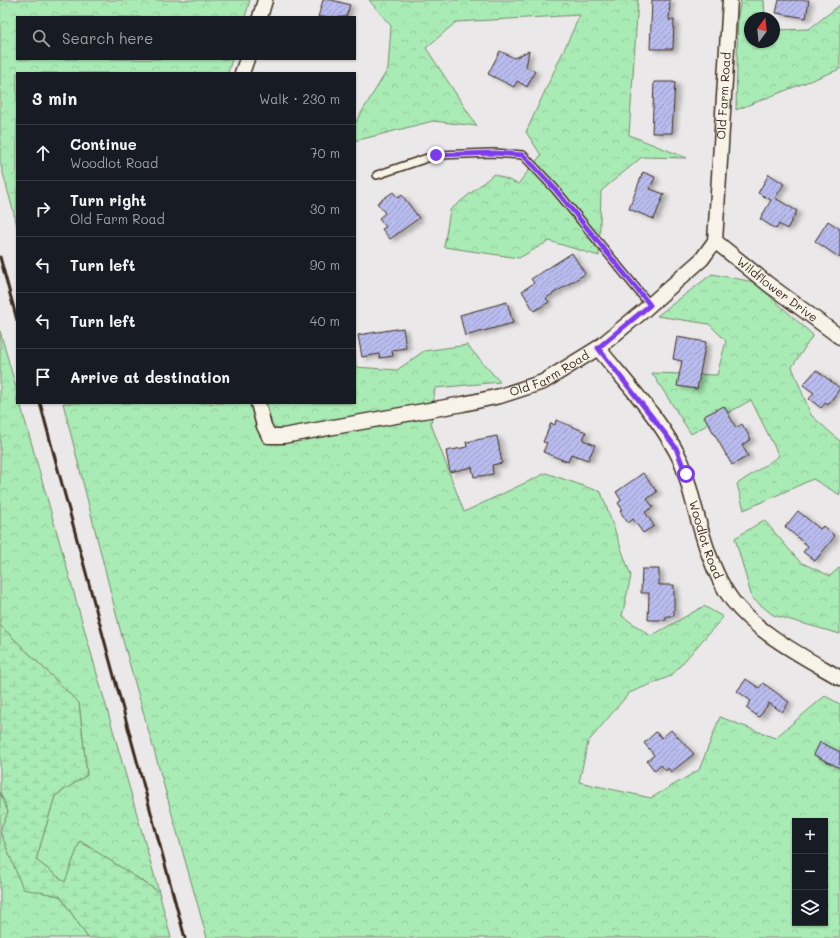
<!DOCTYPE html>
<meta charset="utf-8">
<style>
body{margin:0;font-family:Mali,sans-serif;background:#20242c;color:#f1f3f6}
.controls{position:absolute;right:12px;bottom:12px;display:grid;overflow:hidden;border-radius:0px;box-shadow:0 1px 3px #0004}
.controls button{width:36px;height:36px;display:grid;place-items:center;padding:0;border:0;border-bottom:1px solid #363941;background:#171b24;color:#f1f3f6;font:20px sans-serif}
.compass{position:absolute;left:744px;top:12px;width:36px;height:36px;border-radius:50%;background:#171b24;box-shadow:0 1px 3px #0004;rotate:15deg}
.stop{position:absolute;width:12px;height:12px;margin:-9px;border:3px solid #7c3aed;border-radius:50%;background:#fff}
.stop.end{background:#7c3aed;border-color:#fff;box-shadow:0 1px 4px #0008}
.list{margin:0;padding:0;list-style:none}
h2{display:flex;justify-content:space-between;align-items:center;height:52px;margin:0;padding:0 16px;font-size:17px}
h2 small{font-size:13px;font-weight:400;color:#9ea1a6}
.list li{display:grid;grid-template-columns:26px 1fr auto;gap:12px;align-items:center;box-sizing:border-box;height:56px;padding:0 16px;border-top:1px solid #363941}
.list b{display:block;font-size:15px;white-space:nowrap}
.list p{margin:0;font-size:13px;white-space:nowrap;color:#9ea1a6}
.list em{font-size:13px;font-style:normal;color:#9ea1a6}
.icon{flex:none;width:22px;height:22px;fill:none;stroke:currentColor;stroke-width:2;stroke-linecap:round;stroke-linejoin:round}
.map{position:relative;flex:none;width:840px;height:938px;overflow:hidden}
.search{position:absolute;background:#171b24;box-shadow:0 1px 3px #0004;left:16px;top:16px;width:340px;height:44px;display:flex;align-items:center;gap:10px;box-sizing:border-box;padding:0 14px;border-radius:0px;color:#9ea1a6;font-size:15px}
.panel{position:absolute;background:#171b24;box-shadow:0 1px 3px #0004;left:16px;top:72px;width:340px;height:332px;border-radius:0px}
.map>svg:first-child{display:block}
</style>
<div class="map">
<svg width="840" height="938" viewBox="0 0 840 938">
<defs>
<pattern id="forest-crowns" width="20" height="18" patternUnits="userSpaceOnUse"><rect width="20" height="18" fill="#a9ebb5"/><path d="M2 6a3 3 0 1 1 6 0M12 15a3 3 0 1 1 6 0" fill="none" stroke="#92ca9b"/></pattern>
<pattern id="wetland-marsh" width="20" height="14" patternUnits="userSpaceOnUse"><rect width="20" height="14" fill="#a9ebb5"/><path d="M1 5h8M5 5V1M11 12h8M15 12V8" fill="none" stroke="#92ca9b"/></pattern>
<pattern id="building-hatch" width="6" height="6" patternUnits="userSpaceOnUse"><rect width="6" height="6" fill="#b9bcee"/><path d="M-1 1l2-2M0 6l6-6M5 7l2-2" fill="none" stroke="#9899c0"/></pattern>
<filter id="shadow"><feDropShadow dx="4.5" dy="2.5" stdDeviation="2" flood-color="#0004"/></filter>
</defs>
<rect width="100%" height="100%" fill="#ebe8e9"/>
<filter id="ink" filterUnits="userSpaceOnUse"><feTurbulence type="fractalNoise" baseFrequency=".025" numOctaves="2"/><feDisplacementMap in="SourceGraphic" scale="8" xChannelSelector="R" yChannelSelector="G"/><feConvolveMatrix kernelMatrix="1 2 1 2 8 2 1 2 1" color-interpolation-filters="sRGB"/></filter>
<g filter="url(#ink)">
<g fill="url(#forest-crowns)" stroke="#728a6a" fill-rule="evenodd">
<polygon points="0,0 250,0 245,17 17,17 17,59 232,59 228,73 17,73 17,225 0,162"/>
<polygon points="369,0 638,0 629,135 687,158 642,157 601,191 599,256 549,241 519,258 444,247 450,210 494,174 518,184 541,155 526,132 580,15 456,22 426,48 477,126 433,121 355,141 355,123 388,69 391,26"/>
<polygon points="741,0 764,0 765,18 750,18 750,42 774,42 774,30 809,29 840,5 840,69 736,110 738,15"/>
<polygon points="712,274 754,282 813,335 792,367 811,415 840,441 840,495 813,479 744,510 737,484 779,456 751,400 691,434 652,373 717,375 726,341 709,324 657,316"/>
<polygon points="0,331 17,391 17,403 20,403 159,892 81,842 65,882 36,860 55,796 87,775 79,703 0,625"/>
<path d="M467,345L500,382L435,388L431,424L464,512L546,473L601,492L631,576L622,616L651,636L704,606L723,617L671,676L629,693L588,742L579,782L651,798L699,770L720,717L775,738L825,696L840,704V938H207L122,637L63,403H355V350L356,367L397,370L424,351ZM795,821H825V923H795Z"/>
<polygon points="764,520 800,562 830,576 840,567 840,634 773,615 752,598 735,538"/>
<polygon points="0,792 8,812 23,888 60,896 88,938 0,938"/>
</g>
<polygon fill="url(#wetland-marsh)" stroke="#728a6a" points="0,625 79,703 87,775 55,796 36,860 65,882 80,841 159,892 171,938 88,938 60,896 23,889 0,831 8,812 0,792"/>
<g fill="url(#building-hatch)" stroke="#3b2a1e" filter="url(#shadow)">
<polygon points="323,0 332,0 350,5 346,17 318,17"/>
<polygon points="652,0 670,0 669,20 674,20 673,49 650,49"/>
<polygon points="779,0 809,0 806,18 776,13"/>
<polygon points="500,51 514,58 529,51 526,67 535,71 527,87 517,81 514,87 488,74"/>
<polygon points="654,82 675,82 672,133 652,133"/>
<polygon points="643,172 655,177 650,189 664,194 654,219 629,209"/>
<polygon points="769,174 784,184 775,198 797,211 787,229 779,224 776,229 760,219 771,200 758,193"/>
<polygon points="393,192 398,198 402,195 419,218 390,239 382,229 386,227 379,218 385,213 377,203"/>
<polygon points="828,221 840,229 840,258 815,241"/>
<polygon points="572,253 585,274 546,298 549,302 534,311 522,291 534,283 531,279"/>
<polygon points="507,302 513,323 465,336 460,315"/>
<polygon points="403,328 406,348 392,350 393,356 380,358 379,354 362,357 358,335"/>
<polygon points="677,337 706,342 697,389 677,386 682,361 673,359"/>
<polygon points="816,370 840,388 828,405 825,403 821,408 809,399 814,393 803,385"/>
<polygon points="724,406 736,428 742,424 751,439 742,445 748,456 732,465 704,416"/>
<polygon points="556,420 586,432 583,440 595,445 588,460 571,454 568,462 543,452 547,443 543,442 551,423 555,425"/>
<polygon points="497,436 502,463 492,465 493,474 474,477 472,467 450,472 446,451 467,447 466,442"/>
<polygon points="643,473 657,492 647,499 653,507 645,512 654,526 643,533 633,519 628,523 620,511 622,509 618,503 621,500 616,492"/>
<polygon points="798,511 820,529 823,526 835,536 815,561 803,552 808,546 785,527"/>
<polygon points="642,569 659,569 659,585 674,585 674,616 666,616 666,620 648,620 649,593 641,593"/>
<polygon points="746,679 759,688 763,683 789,702 782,712 769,703 759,717 746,708 751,701 737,691"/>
<polygon points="671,730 694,754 671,772 668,768 666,771 661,765 655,771 647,761 654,755 644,743 656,732 662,738"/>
<polygon points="820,742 840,752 840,768 814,755"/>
</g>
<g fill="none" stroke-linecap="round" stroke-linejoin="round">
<g stroke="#3b2a1e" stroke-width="10">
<polyline id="lane" points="377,175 436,155 494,153 523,155 555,189 650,305"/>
</g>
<g stroke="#3b2a1e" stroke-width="17">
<g id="street">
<polyline points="260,17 265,0"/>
<polyline points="242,73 247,59"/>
<path id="s1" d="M715,241L768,284L840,337"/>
<path id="s2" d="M598,348C627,384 662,420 682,463C696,505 705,564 732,600C757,633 804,657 840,678"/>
<path id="s3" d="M258,403L264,426L269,436H283L463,404L500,396L543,382L598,348L642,312L702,259L715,241L730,0"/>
</g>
</g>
<use href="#lane" stroke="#f7f3e8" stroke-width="7"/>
<use href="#street" stroke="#f7f3e8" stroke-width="14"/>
<g stroke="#3b2a1e" stroke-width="3">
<polyline points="0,257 17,320"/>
<polyline points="40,403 185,938"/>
</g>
</g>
</g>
<g fill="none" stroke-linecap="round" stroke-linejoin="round" filter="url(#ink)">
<polyline stroke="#7c3aed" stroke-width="5" points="436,155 494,153 523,155 555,189 650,305 598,348 667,436 676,448 686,474"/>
</g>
<g text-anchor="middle" stroke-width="3" stroke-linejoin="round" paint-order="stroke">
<g font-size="12" fill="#3b2a1e" stroke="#f7f3e8">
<text dy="4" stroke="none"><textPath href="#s3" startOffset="684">Old Farm Road</textPath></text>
<text dy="4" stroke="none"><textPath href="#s1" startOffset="79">Wildflower Drive</textPath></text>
<text dy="4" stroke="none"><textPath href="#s3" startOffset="324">Old Farm Road</textPath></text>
<text dy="4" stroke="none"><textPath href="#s2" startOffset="223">Woodlot Road</textPath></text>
</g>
</g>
</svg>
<div class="controls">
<button>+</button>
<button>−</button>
<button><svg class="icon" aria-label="layers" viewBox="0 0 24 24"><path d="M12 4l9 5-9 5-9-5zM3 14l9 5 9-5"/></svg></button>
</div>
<svg class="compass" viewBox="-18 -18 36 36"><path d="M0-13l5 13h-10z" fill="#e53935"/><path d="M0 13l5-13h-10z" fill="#9ea1a6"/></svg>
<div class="stop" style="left:686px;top:474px"></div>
<div class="stop end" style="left:436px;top:155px"></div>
<div class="search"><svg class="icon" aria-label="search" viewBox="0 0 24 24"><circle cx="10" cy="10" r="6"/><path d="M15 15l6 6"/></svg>Search here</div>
<section class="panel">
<h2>3 min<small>Walk · 230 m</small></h2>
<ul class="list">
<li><svg class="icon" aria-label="ahead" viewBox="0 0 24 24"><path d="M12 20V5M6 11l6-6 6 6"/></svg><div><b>Continue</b><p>Woodlot Road</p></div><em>70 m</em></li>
<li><svg class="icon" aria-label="right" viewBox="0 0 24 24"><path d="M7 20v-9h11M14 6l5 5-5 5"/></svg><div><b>Turn right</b><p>Old Farm Road</p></div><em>30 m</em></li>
<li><svg class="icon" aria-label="left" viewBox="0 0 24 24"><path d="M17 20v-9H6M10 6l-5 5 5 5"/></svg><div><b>Turn left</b></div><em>90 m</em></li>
<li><svg class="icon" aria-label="left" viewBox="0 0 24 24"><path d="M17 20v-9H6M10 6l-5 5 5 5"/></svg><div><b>Turn left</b></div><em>40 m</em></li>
<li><svg class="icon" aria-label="arrive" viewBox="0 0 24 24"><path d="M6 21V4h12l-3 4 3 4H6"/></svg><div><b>Arrive at destination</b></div></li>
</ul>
</section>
</div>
